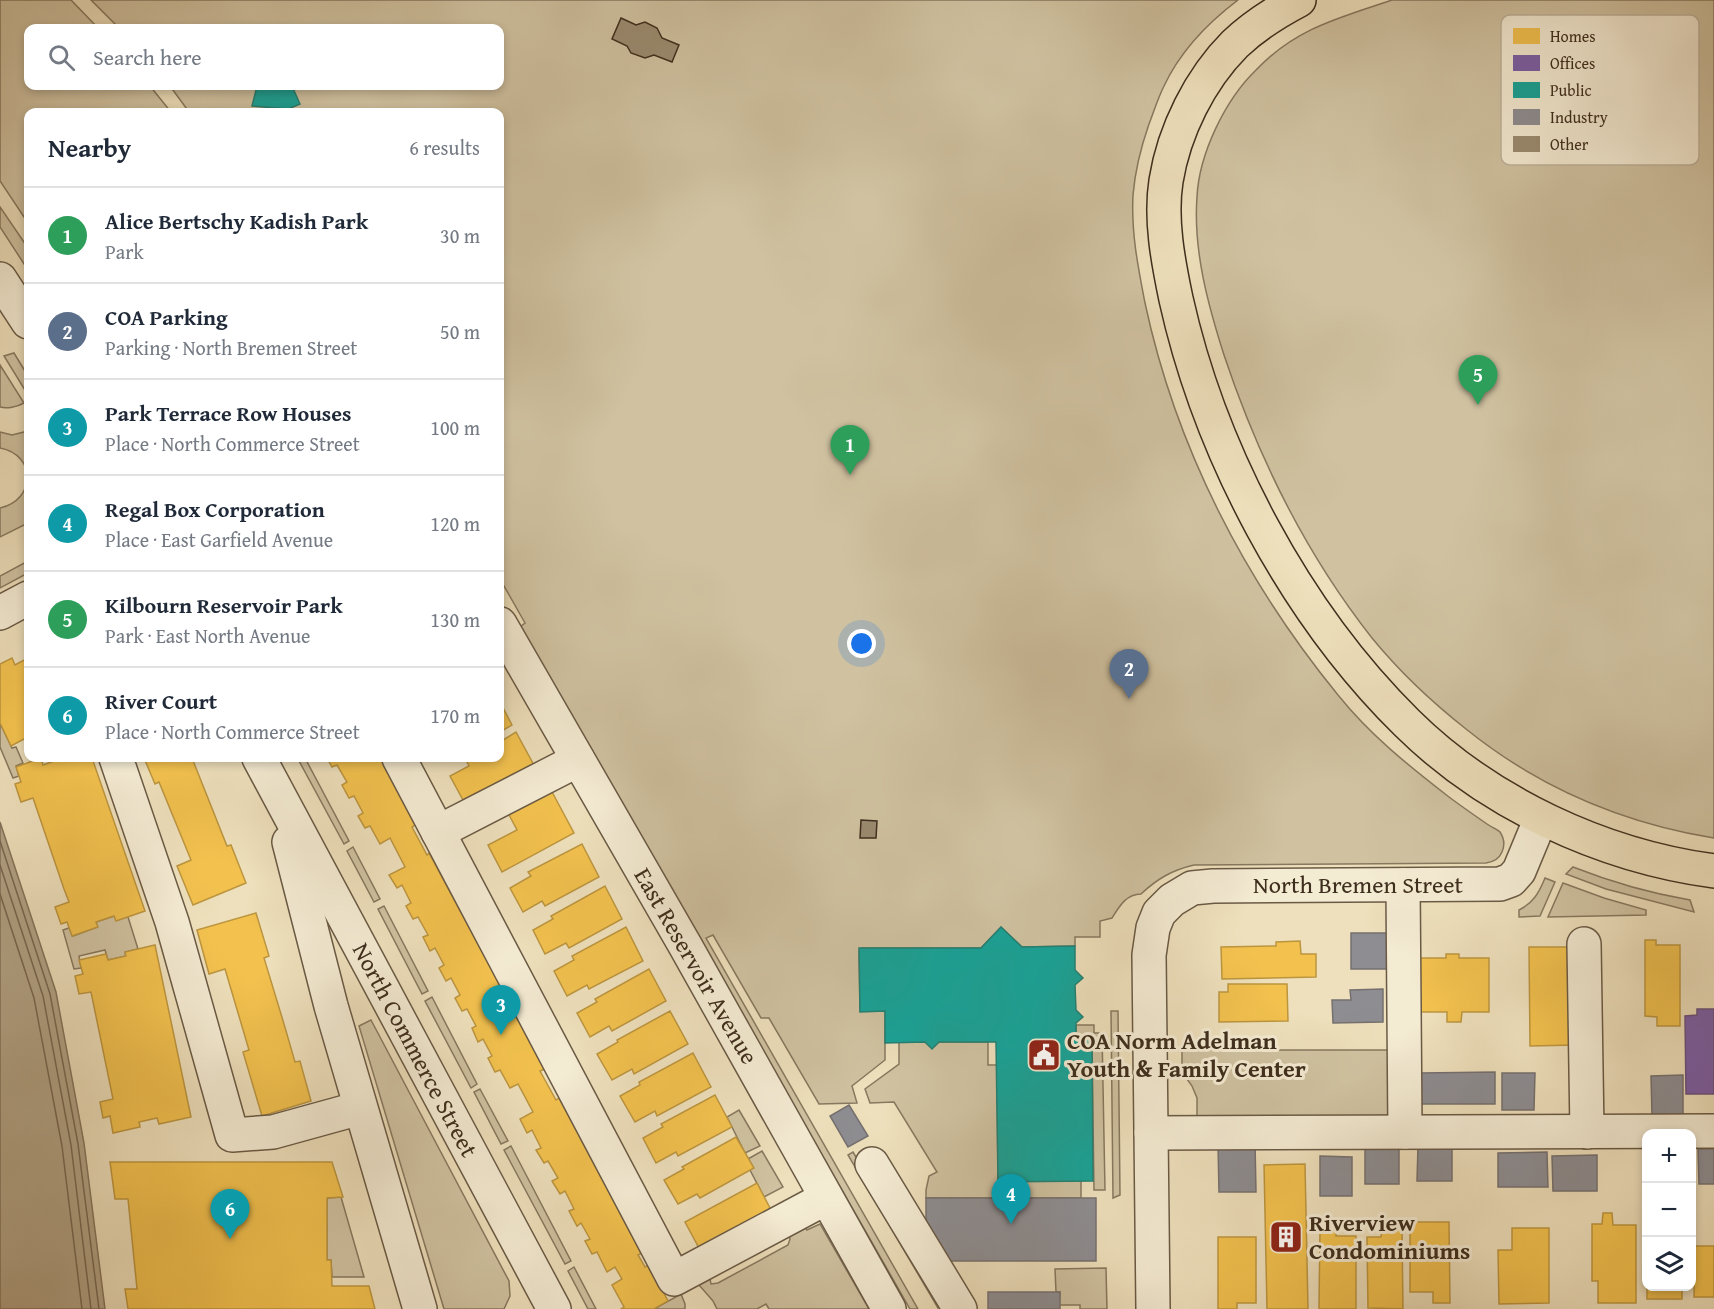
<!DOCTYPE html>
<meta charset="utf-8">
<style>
body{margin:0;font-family:"Gentium Book Plus",serif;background:#f6f6f7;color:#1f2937}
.controls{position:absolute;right:18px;bottom:18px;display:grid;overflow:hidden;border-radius:12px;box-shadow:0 3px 9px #0003}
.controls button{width:54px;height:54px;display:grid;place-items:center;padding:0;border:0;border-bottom:2px solid #e0e1e3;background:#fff;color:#1f2937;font:30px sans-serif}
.you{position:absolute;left:862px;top:644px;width:21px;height:21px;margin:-15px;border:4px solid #fff;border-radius:50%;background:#1a73e8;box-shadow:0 0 0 9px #1a73e833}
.badge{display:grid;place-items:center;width:39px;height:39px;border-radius:50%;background:#db2777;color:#fff;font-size:20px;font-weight:700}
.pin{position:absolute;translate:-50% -50px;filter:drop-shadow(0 2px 3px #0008)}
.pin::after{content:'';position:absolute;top:32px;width:21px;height:18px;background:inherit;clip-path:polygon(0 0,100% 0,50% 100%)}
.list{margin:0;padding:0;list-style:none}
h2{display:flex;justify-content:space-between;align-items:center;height:78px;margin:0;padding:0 24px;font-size:26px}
h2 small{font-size:20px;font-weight:400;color:#747a83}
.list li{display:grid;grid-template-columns:39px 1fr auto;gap:18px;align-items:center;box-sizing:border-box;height:96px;padding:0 24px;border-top:2px solid #e0e1e3}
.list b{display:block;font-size:22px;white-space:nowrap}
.list p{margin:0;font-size:20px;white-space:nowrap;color:#747a83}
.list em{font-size:20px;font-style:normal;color:#747a83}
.icon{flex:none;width:33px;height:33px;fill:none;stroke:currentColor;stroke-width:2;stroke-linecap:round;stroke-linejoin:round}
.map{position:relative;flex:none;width:1714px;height:1309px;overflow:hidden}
.search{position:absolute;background:#fff;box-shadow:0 3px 9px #0003;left:24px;top:24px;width:480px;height:66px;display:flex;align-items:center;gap:15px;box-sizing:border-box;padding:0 21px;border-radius:12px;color:#747a83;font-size:22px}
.panel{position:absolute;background:#fff;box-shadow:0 3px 9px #0003;left:24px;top:108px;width:480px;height:654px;border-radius:12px}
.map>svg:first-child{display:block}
</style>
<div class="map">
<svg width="1714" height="1309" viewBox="0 0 1714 1309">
<rect width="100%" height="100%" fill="#eee0bc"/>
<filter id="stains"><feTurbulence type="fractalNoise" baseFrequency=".00333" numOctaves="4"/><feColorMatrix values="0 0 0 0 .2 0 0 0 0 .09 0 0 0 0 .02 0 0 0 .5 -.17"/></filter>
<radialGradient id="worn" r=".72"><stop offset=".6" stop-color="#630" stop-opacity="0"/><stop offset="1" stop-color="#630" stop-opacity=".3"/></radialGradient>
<g fill="#d0c2a1" stroke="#87785f" stroke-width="1.5">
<polygon points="0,0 71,0 98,28 28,28 28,86 150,86 171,112 28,112 28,223 0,181"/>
<path d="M91,0H1238C1209,22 1180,52 1164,86C1158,98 1154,111 1149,124C1141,147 1135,171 1133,195C1131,232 1138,267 1145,303C1176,448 1245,581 1338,695C1370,735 1409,766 1449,797C1461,806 1474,815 1487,824C1491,827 1497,829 1500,832C1504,838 1505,845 1502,852C1499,859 1494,862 1486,863L1194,865C1172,870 1157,879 1141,894C1126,894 1119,907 1112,918L1100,921V937H1075V946L1022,947L1001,927L981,948H862L859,951L860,1011H885V1060L852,1086L857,1103L819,1104L769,1018H761L713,935L706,938L918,1309H910L520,627L525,623L500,579V112H189L170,86H500V28H119Z"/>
<path d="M1392,0H1714V838C1623,823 1538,787 1466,729C1433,703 1399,671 1372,638C1305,553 1258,457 1224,355C1208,305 1193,250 1197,197C1199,154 1225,100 1256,70C1296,28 1339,18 1392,0Z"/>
<polygon points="0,207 28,248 28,270 0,227"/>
<polygon points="14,353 28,376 28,395 4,356"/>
<path d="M0,365L24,403C17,407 7,409 0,407Z"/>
<path d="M28,431V523L0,537V508C36,500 37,455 0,448V432L12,435Z"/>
<polygon points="28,561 28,573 0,588 0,576"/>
<polygon points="0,723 12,748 16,747 23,763 16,766 19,776 13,778 0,747"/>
<polygon points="300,758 305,758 349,841 344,844 298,759"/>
<polygon points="353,847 380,899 374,902 347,851"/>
<path d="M1573,867C1611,882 1649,893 1690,900L1694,912L1606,889L1566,874Z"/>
<path d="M1545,878L1555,882L1540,916L1519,917V910C1533,903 1539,893 1545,878Z"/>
<polygon points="1563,883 1604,898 1646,910 1646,915 1548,917"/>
<polygon points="384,906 428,991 422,994 378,909"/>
<polygon points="114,916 128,917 138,949 125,952 126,956 108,960 105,950 79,956 81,968 74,969 63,930 69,928 73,936 97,927 96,922"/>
<polygon points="432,997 477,1084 471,1088 425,1001"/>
<polygon points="1111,1011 1118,1011 1120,1195 1113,1198"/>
<polygon points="371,1020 509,1281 510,1296 504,1309 444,1309 359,1026"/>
<polygon points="1076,1025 1094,1025 1094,1033 1102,1033 1105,1190 1094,1190 1092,1039 1076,1039"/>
<polygon points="899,1042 925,1042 932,1048 939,1042 988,1042 988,1065 997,1065 998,1181 1081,1181 1081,1198 926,1198 926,1190 929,1176 937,1172 894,1102 870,1103 865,1089 899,1064"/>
<polygon points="1182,1050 1396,1050 1396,1119 1197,1120 1197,1098 1192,1086 1182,1072"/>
<polygon points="480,1089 508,1141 501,1144 474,1092"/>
<polygon points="739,1110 760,1146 745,1153 727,1117"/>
<polygon points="511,1146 571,1261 565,1264 504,1150"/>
<polygon points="762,1151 783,1187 764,1197 750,1170 748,1159"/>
<polygon points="853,1152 943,1305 938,1308 848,1155"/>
<polygon points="341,1197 364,1277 332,1277 331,1260 327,1260 327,1198"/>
<polygon points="820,1224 869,1309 769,1309 766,1304 757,1309 717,1309 713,1301 699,1285 710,1279 711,1284 718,1283 788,1245 790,1239 789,1236 805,1227 807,1230"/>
<polygon points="574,1267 596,1309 588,1309 568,1271"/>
<polygon points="1106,1268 1107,1309 1080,1309 1080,1305 1059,1305 1060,1292 1056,1292 1055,1269"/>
<polygon points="681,1294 685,1304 685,1309 654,1309"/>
</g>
<polygon fill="#b2a386" stroke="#84745c" stroke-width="1.5" points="0,822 56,992 84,1143 105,1309 0,1309"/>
<g fill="#f2c14e" stroke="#bc953f" stroke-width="1.5">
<polygon points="12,658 15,665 28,658 28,737 11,746 0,723 0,664"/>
<polygon points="500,702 512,725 500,732"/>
<polygon points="516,732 535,767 484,795 482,790 463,800 450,776 469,766 466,760 471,758 500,758 500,742"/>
<polygon points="41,758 43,765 60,759 60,758 92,758 145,911 116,921 114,916 96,922 98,927 72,936 67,922 61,924 55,907 69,902 64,889 33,798 21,802 15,784 21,782 16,767"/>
<polygon points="144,758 192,758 227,846 231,845 246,883 193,905 177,866 191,860 159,782 155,784"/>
<polygon points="327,758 381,758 417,824 412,827 427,855 429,853 545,1069 540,1071 556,1100 559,1098 642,1253 638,1255 645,1267 649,1265 668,1301 654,1309 621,1309 624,1307 612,1285 622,1279 615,1267 607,1272 597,1252 592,1254 585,1241 590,1239 581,1223 577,1226 569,1211 574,1209 565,1191 560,1194 552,1181 558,1178 548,1161 544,1163 536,1150 541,1148 532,1130 527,1133 520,1119 533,1112 518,1084 510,1088 500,1070 495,1072 488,1058 492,1056 483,1039 478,1042 472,1028 476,1026 467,1009 462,1011 455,998 460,995 451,978 446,981 439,968 444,965 435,948 430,951 423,937 428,935 418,917 413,919 406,906 411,903 402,885 397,888 389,875 405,867 390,838 380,844 370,826 365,828 358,816 363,813 354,796 349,798 342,785 347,782 337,765 332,767"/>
<polygon points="551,790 574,833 502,872 488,845 517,830 508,813"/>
<polygon points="582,844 599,877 545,906 542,901 523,912 510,888 531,876 528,872"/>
<polygon points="605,886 622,919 569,948 566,943 545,954 533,930 553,919 551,916"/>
<polygon points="256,913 269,956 264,958 284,1024 295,1062 300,1061 311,1101 262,1116 243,1052 249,1050 225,969 209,974 197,930"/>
<polygon points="626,927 643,961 589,989 587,985 567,996 554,971 574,960 572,956"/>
<polygon points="1645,940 1656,940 1656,945 1680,945 1680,1026 1657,1026 1657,1017 1645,1016"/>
<polygon points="1300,941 1301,954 1316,954 1316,977 1222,979 1221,947 1276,946 1276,942"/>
<polygon points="155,945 191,1117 159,1124 157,1118 139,1122 140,1127 113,1133 110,1116 103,1118 100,1102 113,1099 91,992 79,994 75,976 83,974 79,960 106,954 108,960 126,956 125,952"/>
<polygon points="1529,947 1575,947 1576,1045 1530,1046"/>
<polygon points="1446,954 1459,954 1459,958 1489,958 1489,1012 1462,1012 1461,1022 1447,1022 1447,1012 1417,1012 1418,958 1446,958"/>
<polygon points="649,969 666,1001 612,1031 609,1026 590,1037 577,1013 597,1002 595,999"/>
<polygon points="1228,984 1287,984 1288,1021 1219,1022 1219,992 1228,992"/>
<polygon points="670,1011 688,1044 634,1074 632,1069 612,1080 597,1054 618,1042 617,1040"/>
<polygon points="693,1053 711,1087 657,1116 655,1111 635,1122 620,1096 640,1085 639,1082"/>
<polygon points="715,1095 732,1127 678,1156 676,1152 656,1163 643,1138 663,1127 661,1124"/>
<polygon points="736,1137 754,1168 700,1198 697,1194 678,1204 664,1180 684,1169 682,1167"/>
<polygon points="110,1162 332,1162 343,1197 327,1198 327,1260 331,1260 332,1286 369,1286 375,1309 128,1309 125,1289 137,1289 128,1199 115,1199"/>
<polygon points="1305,1164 1308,1309 1267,1309 1264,1165"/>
<polygon points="757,1183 771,1210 699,1248 685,1222"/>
<polygon points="1603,1213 1612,1213 1613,1225 1636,1225 1636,1303 1598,1303 1598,1281 1592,1281 1592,1224 1602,1224"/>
<polygon points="1410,1222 1449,1222 1450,1303 1433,1303 1433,1292 1410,1292"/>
<polygon points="1382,1228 1402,1228 1403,1309 1368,1308 1367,1237 1381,1237"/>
<polygon points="1512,1228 1549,1228 1549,1303 1499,1304 1498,1250 1512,1250"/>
<polygon points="1320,1229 1336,1230 1336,1236 1356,1236 1356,1309 1319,1309"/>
<polygon points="1218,1237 1256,1237 1256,1303 1237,1303 1237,1309 1218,1309"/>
<polygon points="1695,1246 1714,1246 1714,1297 1694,1297"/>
<rect x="1647" y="1286" width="35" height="13"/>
</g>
<polygon fill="#7b5ea7" stroke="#69507e" stroke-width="1.5" points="1697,1009 1714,1009 1714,1094 1686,1094 1685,1016 1697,1015"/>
<g fill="#17a398" stroke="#238073" stroke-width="1.5">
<polygon points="257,86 292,86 300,104 288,109 252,106"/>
<polygon points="1001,927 1022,947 1075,946 1075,970 1083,978 1075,985 1076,1010 1083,1017 1076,1023 1076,1039 1092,1039 1093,1181 998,1182 996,1042 939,1042 932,1049 925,1042 885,1043 885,1011 860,1012 859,948 981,948"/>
</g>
<g fill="#8d8d92" stroke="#75706f" stroke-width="1.5">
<rect x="1351" y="933" width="42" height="36"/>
<polygon points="1383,989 1383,1022 1333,1023 1332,1000 1351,1000 1350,990"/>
<polygon points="1495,1072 1495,1104 1421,1104 1421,1073"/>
<polygon points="1502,1073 1535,1073 1534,1110 1502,1110"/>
<polygon points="1683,1075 1683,1115 1652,1115 1651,1076"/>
<polygon points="849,1105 868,1136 848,1147 830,1116"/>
<polygon points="1255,1143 1256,1192 1219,1192 1218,1144"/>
<polygon points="1418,1146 1452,1146 1452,1181 1417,1181"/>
<rect x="1365" y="1149" width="34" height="35"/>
<rect x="1644" y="1149" width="2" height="35"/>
<polygon points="1698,1149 1714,1149 1714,1184 1699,1184"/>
<polygon points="1547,1152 1548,1187 1498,1187 1498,1153"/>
<polygon points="1597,1155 1597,1191 1553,1191 1552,1156"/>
<polygon points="1320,1156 1352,1157 1352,1196 1320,1196"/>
<polygon points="926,1198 1096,1198 1096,1261 945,1261 926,1231"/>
<rect x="988" y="1292" width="72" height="17"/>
</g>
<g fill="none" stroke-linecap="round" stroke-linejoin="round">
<g stroke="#786852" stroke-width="1.5">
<polyline points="0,841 50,994 78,1144 99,1309"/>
<polyline points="0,865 43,996 71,1145 91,1309"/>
<polyline points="0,894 34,998 62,1146 82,1309"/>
</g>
</g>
<g fill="#9a8b70" stroke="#3e2e1d" stroke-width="1.5">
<polygon points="621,18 636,25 645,22 657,28 662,38 679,45 672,62 654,55 645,58 631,53 627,46 612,39"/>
<polygon points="861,820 877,821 876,838 860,838"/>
</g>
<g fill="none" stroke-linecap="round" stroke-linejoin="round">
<g stroke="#6a5a45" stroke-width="36">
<g id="minor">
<polyline points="0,279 28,322"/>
<polyline points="0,613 28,598"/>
<polyline points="500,624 686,947 889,1309"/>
<polyline points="116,758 172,922 232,1135 273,1132 360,1108"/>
<polyline points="259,758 554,1309"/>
<polyline points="399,758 674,1279 826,1198"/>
<polyline points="438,832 578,760"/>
<polyline points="289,842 331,1006 420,1309"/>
<polyline points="1403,885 1405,1132"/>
<polyline points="1584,944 1587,1132"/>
<polyline points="1151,1133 1714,1131"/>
<polyline points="872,1164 960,1309"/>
<polyline points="1153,1309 1149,955 1153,928 1159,913 1172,900 1192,888 1213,886 1500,884 1511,880 1519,871 1541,818"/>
</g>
</g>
<g stroke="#3e2e1d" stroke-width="36">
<path id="major" d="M1299,0C1276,12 1254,26 1235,44C1200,79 1174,131 1166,181C1160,219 1168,261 1176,299C1210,452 1295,613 1407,723C1488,803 1602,856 1714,871"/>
</g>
<use href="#minor" stroke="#f4ebd3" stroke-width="33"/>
<use href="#major" stroke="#eee0bc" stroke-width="33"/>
</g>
<defs>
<g id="civic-square" transform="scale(1.725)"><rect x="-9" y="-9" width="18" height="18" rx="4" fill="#8f2418" stroke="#f4ebd3"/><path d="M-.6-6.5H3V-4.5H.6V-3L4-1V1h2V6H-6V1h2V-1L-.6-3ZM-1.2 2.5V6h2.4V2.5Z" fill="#fff"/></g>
<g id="building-square" transform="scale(1.725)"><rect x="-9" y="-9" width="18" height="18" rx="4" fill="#8f2418" stroke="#f4ebd3"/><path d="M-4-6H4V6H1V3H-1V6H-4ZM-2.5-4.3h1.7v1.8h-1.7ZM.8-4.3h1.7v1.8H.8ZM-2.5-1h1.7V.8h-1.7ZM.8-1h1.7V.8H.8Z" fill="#fff"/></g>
</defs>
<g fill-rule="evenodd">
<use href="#civic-square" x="1044" y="1055"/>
<use href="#building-square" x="1286" y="1237"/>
</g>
<g text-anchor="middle" stroke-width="6" stroke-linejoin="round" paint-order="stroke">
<g font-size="24" fill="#3e2e1d" stroke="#f4ebd3">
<text x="1358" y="893">North Bremen Street</text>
<text transform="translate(696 966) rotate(60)" y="8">East Reservoir Avenue</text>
<text transform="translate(415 1050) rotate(62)" y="8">North Commerce Street</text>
</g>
<g font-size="24" font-weight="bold" fill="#3e2e1d" stroke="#f4ebd3" text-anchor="start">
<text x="1067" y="1049">COA Norm Adelman<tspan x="1067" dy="28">Youth &amp; Family Center</tspan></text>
<text x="1309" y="1231">Riverview<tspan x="1309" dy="28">Condominiums</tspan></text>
</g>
</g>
<rect x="1501" y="15" width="198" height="150" rx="9" fill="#f4ebd3" stroke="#bdb29c" stroke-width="1.5"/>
<rect x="1513" y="28" width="27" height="16" fill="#f2c14e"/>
<rect x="1513" y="55" width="27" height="16" fill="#7b5ea7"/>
<rect x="1513" y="82" width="27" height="16" fill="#17a398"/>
<rect x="1513" y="109" width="27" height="16" fill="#8d8d92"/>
<rect x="1513" y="136" width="27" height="16" fill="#9a8b70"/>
<g font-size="16" fill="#3e2e1d">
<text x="1550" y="42">Homes</text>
<text x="1550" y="69">Offices</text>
<text x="1550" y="96">Public</text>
<text x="1550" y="123">Industry</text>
<text x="1550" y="150">Other</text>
</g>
<rect width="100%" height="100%" filter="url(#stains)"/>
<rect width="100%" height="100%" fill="url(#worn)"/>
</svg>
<div class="controls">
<button>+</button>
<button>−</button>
<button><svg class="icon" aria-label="layers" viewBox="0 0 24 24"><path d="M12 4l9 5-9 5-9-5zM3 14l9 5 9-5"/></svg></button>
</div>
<div class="you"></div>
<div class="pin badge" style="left:850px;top:475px;background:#2e9e5b">1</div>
<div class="pin badge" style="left:1129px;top:699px;background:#5c6f8a">2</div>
<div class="pin badge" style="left:501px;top:1035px;background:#0f9aa8">3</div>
<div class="pin badge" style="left:1011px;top:1224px;background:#0f9aa8">4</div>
<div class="pin badge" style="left:1478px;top:405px;background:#2e9e5b">5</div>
<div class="pin badge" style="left:230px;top:1239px;background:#0f9aa8">6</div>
<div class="search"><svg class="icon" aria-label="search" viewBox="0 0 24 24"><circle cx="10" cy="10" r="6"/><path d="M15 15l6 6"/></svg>Search here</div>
<section class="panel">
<h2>Nearby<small>6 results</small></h2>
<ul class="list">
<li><span class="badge" style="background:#2e9e5b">1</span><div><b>Alice Bertschy Kadish Park</b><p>Park</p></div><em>30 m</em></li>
<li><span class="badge" style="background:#5c6f8a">2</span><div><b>COA Parking</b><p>Parking · North Bremen Street</p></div><em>50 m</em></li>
<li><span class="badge" style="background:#0f9aa8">3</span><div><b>Park Terrace Row Houses</b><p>Place · North Commerce Street</p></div><em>100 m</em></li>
<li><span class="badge" style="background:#0f9aa8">4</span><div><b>Regal Box Corporation</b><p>Place · East Garfield Avenue</p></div><em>120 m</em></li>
<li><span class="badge" style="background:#2e9e5b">5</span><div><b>Kilbourn Reservoir Park</b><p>Park · East North Avenue</p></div><em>130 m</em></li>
<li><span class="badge" style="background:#0f9aa8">6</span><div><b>River Court</b><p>Place · North Commerce Street</p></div><em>170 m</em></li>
</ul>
</section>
</div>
